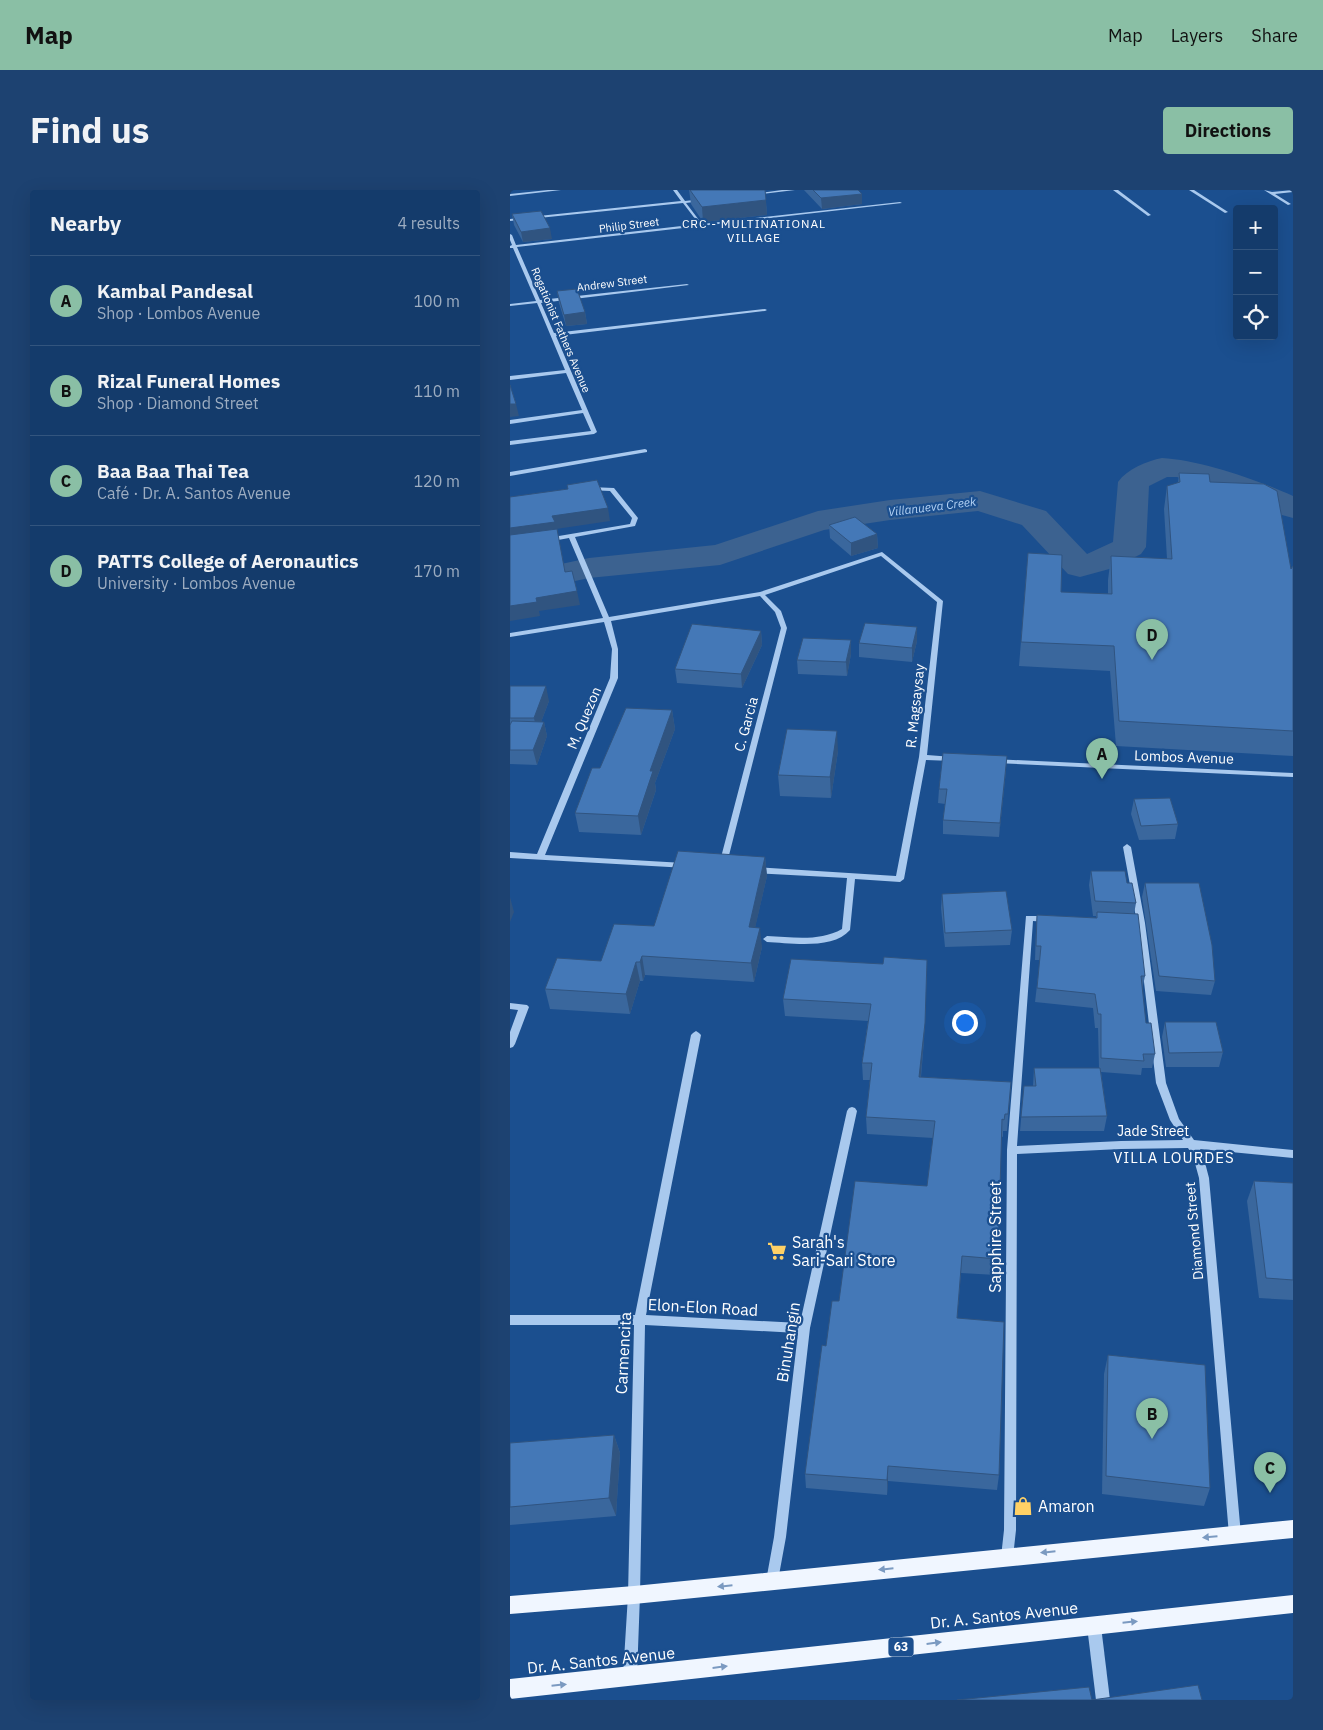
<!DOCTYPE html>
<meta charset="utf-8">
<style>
body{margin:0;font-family:"IBM Plex Sans",sans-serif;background:#1d4271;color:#f1f3f6}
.controls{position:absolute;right:15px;top:15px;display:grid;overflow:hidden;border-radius:5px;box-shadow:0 5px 20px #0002}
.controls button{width:45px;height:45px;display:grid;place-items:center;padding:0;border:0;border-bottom:1px solid #33557e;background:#143b6b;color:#f1f3f6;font:25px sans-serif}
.you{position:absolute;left:454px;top:832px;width:18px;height:18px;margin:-12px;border:4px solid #fff;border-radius:50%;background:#1a73e8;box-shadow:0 0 0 8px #1a73e833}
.badge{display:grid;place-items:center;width:32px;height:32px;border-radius:50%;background:#8abfa5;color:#111;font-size:16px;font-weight:700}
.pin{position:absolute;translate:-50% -41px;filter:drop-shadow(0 1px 2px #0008)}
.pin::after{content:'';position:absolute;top:26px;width:18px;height:15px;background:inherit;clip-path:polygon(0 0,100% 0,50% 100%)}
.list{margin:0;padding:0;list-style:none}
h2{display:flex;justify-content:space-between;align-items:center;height:65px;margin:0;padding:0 20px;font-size:21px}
h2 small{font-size:16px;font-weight:400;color:#9dadc1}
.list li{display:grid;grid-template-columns:32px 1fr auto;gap:15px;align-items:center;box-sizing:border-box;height:90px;padding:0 20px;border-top:1px solid #33557e}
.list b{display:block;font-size:19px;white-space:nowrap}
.list p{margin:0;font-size:16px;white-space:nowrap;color:#9dadc1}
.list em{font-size:16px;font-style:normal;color:#9dadc1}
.icon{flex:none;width:28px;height:28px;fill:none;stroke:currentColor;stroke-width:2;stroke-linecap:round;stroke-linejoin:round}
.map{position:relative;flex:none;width:783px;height:1510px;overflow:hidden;border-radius:5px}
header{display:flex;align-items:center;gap:30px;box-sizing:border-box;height:70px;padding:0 25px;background:#8abfa5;color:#111}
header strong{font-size:24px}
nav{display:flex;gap:28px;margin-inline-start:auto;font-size:18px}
.intro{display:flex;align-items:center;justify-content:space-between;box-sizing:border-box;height:120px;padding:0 30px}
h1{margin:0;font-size:35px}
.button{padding:12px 22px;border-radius:5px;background:#8abfa5;color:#111;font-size:18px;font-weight:700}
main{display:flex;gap:30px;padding:0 30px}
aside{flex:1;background:#143b6b;border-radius:5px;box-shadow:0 5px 20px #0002}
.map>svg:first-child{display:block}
</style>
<header>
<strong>Map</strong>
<nav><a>Map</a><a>Layers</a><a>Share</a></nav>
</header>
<div class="intro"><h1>Find us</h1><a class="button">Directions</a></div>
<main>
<aside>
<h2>Nearby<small>4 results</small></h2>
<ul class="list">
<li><span class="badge">A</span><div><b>Kambal Pandesal</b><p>Shop · Lombos Avenue</p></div><em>100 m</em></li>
<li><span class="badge">B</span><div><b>Rizal Funeral Homes</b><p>Shop · Diamond Street</p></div><em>110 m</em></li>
<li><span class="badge">C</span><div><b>Baa Baa Thai Tea</b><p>Café · Dr. A. Santos Avenue</p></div><em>120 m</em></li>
<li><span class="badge">D</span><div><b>PATTS College of Aeronautics</b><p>University · Lombos Avenue</p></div><em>170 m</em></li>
</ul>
</aside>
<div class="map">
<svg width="783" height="1510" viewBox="0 0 783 1510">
<rect width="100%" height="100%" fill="#1b4f8f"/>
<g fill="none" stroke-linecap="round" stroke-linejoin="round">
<path fill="#3c6290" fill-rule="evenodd" d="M652,268C690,270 748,290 783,306V328L772,325L741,311L667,287H657L639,296L636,357L631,364L603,378L570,387L558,384L512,335L468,321L380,330L314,340L210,375L79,388L28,399L0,402V382L28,379L79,368L205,355L308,321L380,310L470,301L536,321L577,364L603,352L608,292C617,279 637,271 652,268Z"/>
<g fill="#a9c9ee" fill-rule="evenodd">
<polygon points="38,0 51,0 0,6 0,4"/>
<polygon points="163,0 167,0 175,11 192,9 191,11 176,13 192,34 390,12 392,13 7,57 30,110 177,94 179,95 31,113 44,143 255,119 257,120 255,121 46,146 87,242 84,244 0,255 0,251 81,241 73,223 0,234 0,230 72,220 56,183 0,190 0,186 55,180 27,113 0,116 0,114 26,111 3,58 0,58 0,56 2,55 0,50 0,44 2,45 6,55 189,34 173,13 0,31 0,29 171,11"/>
<polygon points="272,0 285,0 244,5 242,4"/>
<polygon points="603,0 608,0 641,25 638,26"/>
<polygon points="679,0 684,0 718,22 715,23"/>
<polygon points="754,0 762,2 783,0 783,2 765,4 781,14 778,15"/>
<polygon points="135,259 137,260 137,262 0,286 0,282"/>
<path d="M80,297L104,298L128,328L125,336L65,347L99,427L250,402L372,362L433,411L417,565L443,567L447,569L443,571L416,570L394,689L390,692L345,689L340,740C323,760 280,753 257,752L253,749L257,746C282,747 309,752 332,739L337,688L245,683L241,680L245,677L386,686L409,567L427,412L371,366L255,405L271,421L277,438L216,677H210L209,675L271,438L265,422L250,406L101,431L108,459V488L35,665L174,673L178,676L177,678L0,668V662L27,664L100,488L102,459L94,432L0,447V443L93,428L59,348L37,352L34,350L37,348L120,334L122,328L100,301L78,300L77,299Z"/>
<polygon points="483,569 783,583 783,587 486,573 482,571"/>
<polygon points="617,654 621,657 635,733 656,893 669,929 684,950 783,960 783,968 690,959 693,965 699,988 731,1345 729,1349 725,1351 721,1349 719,1345 689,988 683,966 678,958 611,959 507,964 506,1340 503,1367 501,1371 497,1373 493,1371 491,1367 494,1340 497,960 516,726 538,726 542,729 538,732 523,731 507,956 611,951 673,950 660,930 646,893 627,733 613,657"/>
<polygon points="0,813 17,815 19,817 5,854 3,857 0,858 0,842 8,820 0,819"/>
<polygon points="186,841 189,843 191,845 136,1125 290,1133 337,921 339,918 342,917 345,918 347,921 300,1138 276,1347 267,1396 262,1397 257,1396 256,1391 264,1347 288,1143 135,1135 130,1405 127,1486 125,1491 120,1493 115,1491 113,1486 118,1405 124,1135 0,1135 0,1125 125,1125 181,845 183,843"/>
<polygon points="584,1429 589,1431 591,1436 600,1510 586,1510 577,1436 579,1431"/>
</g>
<g fill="#f0f6ff" fill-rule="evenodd">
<polygon points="783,1330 783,1348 124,1414 0,1424 0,1406 124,1396"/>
<polygon points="783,1405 783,1423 0,1509 0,1489"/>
</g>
</g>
<g fill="#3a679d">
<polygon points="179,0 255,0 257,25 193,32 181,14"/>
<polygon points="294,0 348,0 352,4 352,14 312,19"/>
<polygon points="2,24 42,49 13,52 4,35"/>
<polygon points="47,101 75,122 77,134 56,136 49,113"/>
<polygon points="669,283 700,292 781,379 783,376 783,566 606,556 600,481 509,476 518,363 551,402 598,404 598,390 601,366 657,369 654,319 657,296 668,293"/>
<polygon points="319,335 367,344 368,358 341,366 320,348"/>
<polygon points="407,437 407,451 402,472 349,467 349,453"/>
<polygon points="251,441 252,455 232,498 167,493 165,479"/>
<polygon points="341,450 341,464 337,486 288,484 287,470"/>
<polygon points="0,496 39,511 31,532 34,532 37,546 27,575 0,574"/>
<polygon points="162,520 165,539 145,593 146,600 131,645 69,642 65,623 90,578"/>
<polygon points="328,561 321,608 270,606 268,585"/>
<polygon points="496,580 489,647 433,644 433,630 435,614 428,613 429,599"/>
<polygon points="624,609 668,634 665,649 629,650 621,624"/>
<polygon points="255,667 257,686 245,737 252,757 244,792 135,785 133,791 130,791 120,824 40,819 35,799 91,771 144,736"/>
<polygon points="581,681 617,693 626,713 624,724 635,786 632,800 636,833 645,864 642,878 632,878 631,885 591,882 597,926 594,941 510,941 514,896 523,896 524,878 589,878 588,838 585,838 583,818 525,812 530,770 525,770 526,739 527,725 586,728 586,726 583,726 579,695"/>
<polygon points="635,693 705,791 701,805 646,801 632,707"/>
<polygon points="432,704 502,740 500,755 435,757 431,718"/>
<polygon points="417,770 414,850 411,887 501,892 497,941 493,941 493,947 491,946 488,1069 486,1085 451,1083 447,1128 489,1285 487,1300 378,1291 377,1305 296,1298 295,1284 316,1156 329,1111 417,996 423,948 357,944 356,927 360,890 353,890 352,873 358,831 275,826 273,809 373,774"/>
<polygon points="655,832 713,862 709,877 656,877 652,847"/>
<polygon points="744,991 783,993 783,1110 749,1108 737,1011"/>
<polygon points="598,1165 700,1298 694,1316 592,1304 594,1184"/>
<polygon points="104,1245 110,1263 106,1326 0,1335 0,1253"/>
</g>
<g fill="#305480">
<polygon points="352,4 352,14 312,19 311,8"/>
<polygon points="256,10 257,25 193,32 192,17"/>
<polygon points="40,38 42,49 13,52 11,42"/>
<polygon points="75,122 77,134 56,136 54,125"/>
<polygon points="0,214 6,214 9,226 0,227"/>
<polygon points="98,318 100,331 46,339 0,352 0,338 42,326"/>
<polygon points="367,344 368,358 341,366 341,353"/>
<polygon points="67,401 70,415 29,421 30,426 0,431 0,416 26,408"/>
<polygon points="407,437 407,451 402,472 402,458"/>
<polygon points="251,441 252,455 232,498 231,484"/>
<polygon points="341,450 341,464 337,486 336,472"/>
<polygon points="36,496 39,511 27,543 24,528"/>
<polygon points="162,520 165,539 145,593 146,600 131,645 128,626 140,581"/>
<polygon points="34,532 37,546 27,575 23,560"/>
<polygon points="327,541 328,561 321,608 320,587"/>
<polygon points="497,566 496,580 489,647 490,633"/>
<polygon points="255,667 257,686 241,756 239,737"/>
<polygon points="0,707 4,722 0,732"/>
<polygon points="250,738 252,757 244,792 241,773"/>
<polygon points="132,766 135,785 133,791 130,772"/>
<polygon points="417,770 414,850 409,904 409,887"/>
<polygon points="126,772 130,791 120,824 116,804"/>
<polygon points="104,1245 110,1263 106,1326 99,1308"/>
<polygon points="378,1276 378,1291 377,1305 377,1290"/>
</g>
<g fill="#4478b7" stroke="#305480">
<polygon points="180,0 255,0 256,10 192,17"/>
<polygon points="303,0 348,0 352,4 311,8"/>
<polygon points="31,21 40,38 11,42 2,24"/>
<polygon points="67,99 75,122 54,125 47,101"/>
<polygon points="0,195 6,214 0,214"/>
<polygon points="669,283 699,284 700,292 754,294 767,301 781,379 783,376 783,541 609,531 604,456 511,452 518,363 552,365 551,402 602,404 601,366 662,369 657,296 670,292"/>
<polygon points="87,290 98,318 42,326 45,332 0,338 0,307 58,299 57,295"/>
<polygon points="345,327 367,344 341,353 319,335"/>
<polygon points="47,339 55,382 62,381 67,401 26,408 27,412 0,416 0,345"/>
<polygon points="355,433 407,437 402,458 349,453"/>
<polygon points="182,434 251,441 231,484 165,479"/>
<polygon points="293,448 341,450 336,472 287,470"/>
<polygon points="0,496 36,496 24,528 0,528"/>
<polygon points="116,518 162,520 140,581 143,581 128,626 65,623 82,578 90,578"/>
<polygon points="2,531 34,532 23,560 0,560 0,535"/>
<polygon points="277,539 327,541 320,587 268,585"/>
<polygon points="433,563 497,566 490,633 433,630 437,599 429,599"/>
<polygon points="660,608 668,634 631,636 624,609"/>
<polygon points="168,661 255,667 239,737 250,738 241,773 132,766 130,772 126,772 116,804 35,799 47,768 91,771 104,734 144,736"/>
<polygon points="581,681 615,681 617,693 622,693 626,713 585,711"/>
<polygon points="635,693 689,693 702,755 705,791 649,786"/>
<polygon points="496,701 502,740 435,743 432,704"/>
<polygon points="587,722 628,724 635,786 631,786 636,833 641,833 645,864 633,864 634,871 591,868 591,824 588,824 585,804 527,798 531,756 526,756 527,725 587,728"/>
<polygon points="374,767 417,770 415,833 409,887 501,892 498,924 495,924 494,930 492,929 488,1069 452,1066 447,1128 494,1132 489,1285 378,1276 377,1290 295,1284 312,1155 316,1156 322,1111 329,1111 345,991 417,996 425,931 356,927 362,873 352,873 361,814 273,809 281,769 373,774"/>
<polygon points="655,832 706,832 713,862 659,863"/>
<polygon points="524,878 590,878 597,926 511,927 514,896 526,896"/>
<polygon points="744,991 783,993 783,1090 756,1088"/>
<polygon points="598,1165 695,1175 700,1298 596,1286"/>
<polygon points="104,1245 99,1308 0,1317 0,1253"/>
<polygon points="688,1495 692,1510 447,1510 579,1497 582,1510"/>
</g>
<defs><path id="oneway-solid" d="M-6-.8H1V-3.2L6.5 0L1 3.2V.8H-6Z" transform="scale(1.25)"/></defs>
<g fill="#7b9ac1">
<use href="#oneway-solid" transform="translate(700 1347) rotate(175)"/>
<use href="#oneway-solid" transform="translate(538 1362) rotate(174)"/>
<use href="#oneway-solid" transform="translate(376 1379) rotate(174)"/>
<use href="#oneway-solid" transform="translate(215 1396) rotate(174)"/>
<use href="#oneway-solid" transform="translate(620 1432) rotate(-6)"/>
<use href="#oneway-solid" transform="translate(424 1453) rotate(-7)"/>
<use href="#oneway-solid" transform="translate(210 1477) rotate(-7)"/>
<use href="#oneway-solid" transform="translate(49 1495) rotate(-6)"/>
</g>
<defs>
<g id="supermarket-bare" transform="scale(1.5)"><path d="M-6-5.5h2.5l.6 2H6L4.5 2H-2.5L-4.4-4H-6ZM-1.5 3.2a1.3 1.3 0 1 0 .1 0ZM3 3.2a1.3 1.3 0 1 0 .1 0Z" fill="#ffd166" stroke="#1b4f8f" stroke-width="2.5" paint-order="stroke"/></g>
<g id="shop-bare" transform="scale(1.5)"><path d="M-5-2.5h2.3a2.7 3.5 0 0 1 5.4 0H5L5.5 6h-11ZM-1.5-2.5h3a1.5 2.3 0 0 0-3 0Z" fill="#ffd166" stroke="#1b4f8f" stroke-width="2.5" paint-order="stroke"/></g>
</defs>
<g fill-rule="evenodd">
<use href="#supermarket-bare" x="267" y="1061"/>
<use href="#shop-bare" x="513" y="1316"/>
</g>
<g text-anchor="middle" stroke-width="4.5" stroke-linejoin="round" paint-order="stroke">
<g font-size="11" fill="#fff" stroke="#1b4f8f">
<text transform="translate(119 35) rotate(-7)" y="4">Philip Street</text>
<text transform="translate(102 93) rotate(-7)" y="4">Andrew Street</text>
<text transform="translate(51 140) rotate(67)" y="4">Rogationist Fathers Avenue</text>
</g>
<g font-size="12" letter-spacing="1" fill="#fff" stroke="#1b4f8f">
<text x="244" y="38">CRC - MULTINATIONAL<tspan x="244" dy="14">VILLAGE</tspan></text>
</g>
<g font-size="12" font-style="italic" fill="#b5d3f5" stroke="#1b4f8f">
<text transform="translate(422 317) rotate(-7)" y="4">Villanueva Creek</text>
</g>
<rect fill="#1b4f8f" stroke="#bbcadd" stroke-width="1" x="378.5" y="1447.5" width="25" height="19" rx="4"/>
<g font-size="12" font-weight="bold" fill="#fff">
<text x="391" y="1461">63</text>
</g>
<g font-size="14" fill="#fff" stroke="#1b4f8f">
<text transform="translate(405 516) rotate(-84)" y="5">R. Magsaysay</text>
<text transform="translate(74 528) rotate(-67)" y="5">M. Quezon</text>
<text transform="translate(236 534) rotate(-75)" y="5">C. Garcia</text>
<text transform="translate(674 567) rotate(2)" y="5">Lombos Avenue</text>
<text x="643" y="946">Jade Street</text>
<text transform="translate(684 1041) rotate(-95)" y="5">Diamond Street</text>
</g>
<g font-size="15" letter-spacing="1" fill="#fff" stroke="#1b4f8f">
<text x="664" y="973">VILLA LOURDES</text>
</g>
<g font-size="16" fill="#fff" stroke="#1b4f8f">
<text transform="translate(485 1047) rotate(-90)" y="6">Sapphire Street</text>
<text transform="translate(193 1117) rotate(3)" y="6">Elon-Elon Road</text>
<text transform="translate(278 1152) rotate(-81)" y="6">Binuhangin</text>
<text transform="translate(113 1163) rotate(-87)" y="6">Carmencita</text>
<text transform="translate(494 1425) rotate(-6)" y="6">Dr. A. Santos Avenue</text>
<text transform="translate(91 1470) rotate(-6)" y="6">Dr. A. Santos Avenue</text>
</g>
<g font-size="16" fill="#fff" stroke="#1b4f8f" text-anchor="start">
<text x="282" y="1058">Sarah's<tspan x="282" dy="18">Sari-Sari Store</tspan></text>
<text x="528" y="1322">Amaron</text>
</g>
</g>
</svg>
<div class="controls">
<button>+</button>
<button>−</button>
<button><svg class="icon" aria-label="locate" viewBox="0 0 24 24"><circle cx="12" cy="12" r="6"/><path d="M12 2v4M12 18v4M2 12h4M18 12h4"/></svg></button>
</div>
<div class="you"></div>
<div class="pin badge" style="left:592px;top:589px">A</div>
<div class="pin badge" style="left:642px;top:1249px">B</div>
<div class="pin badge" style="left:760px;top:1303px">C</div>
<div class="pin badge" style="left:642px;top:470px">D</div>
</div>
</main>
